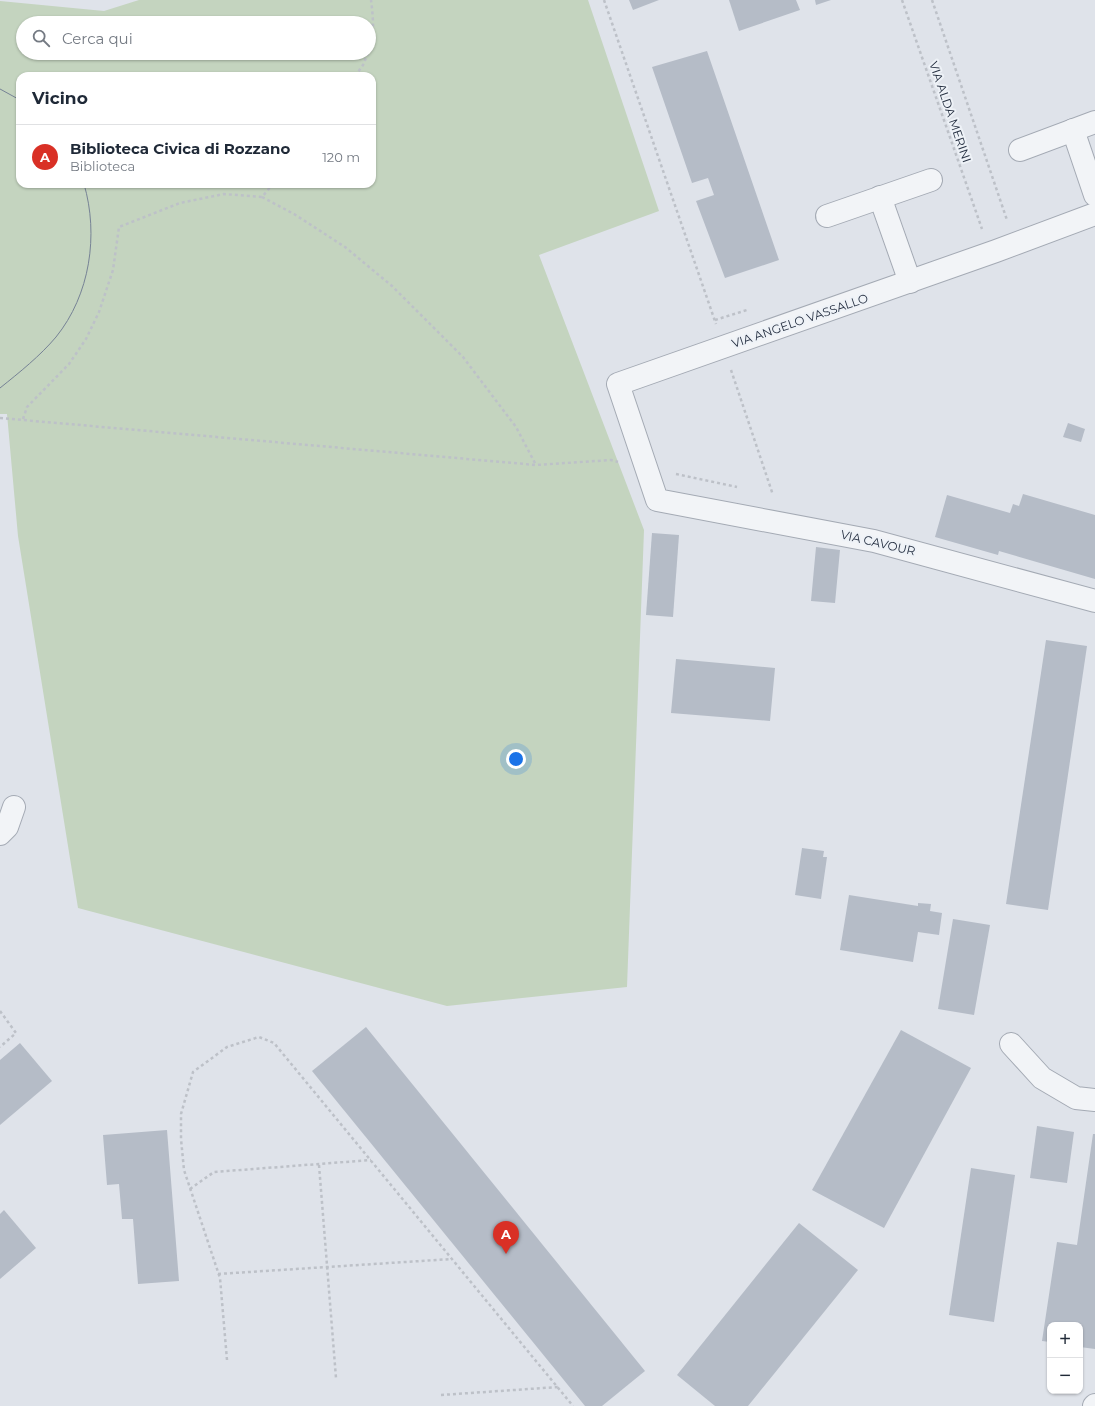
<!DOCTYPE html>
<html lang="it">
<meta charset="utf-8">
<style>
body{margin:0;font-family:Montserrat,sans-serif;background:#f6f6f7;color:#1f2937}
.controls{position:absolute;right:12px;bottom:12px;display:grid;overflow:hidden;border-radius:8px;box-shadow:0 1px 3px #0004}
.controls button{width:36px;height:36px;display:grid;place-items:center;padding:0;border:0;border-bottom:1px solid #e0e1e3;background:#fff;color:#1f2937;font:20px sans-serif}
.you{position:absolute;left:516px;top:759px;width:14px;height:14px;margin:-10px;border:3px solid #fff;border-radius:50%;background:#1a73e8;box-shadow:0 0 0 6px #1a73e833}
.badge{display:grid;place-items:center;width:26px;height:26px;border-radius:50%;background:#d93025;color:#fff;font-size:13px;font-weight:700}
.pin{position:absolute;translate:-50% -33px;filter:drop-shadow(0 1px 2px #0008)}
.pin::after{content:'';position:absolute;top:21px;width:14px;height:12px;background:inherit;clip-path:polygon(0 0,100% 0,50% 100%)}
.list{margin:0;padding:0;list-style:none}
h2{display:flex;justify-content:space-between;align-items:center;height:52px;margin:0;padding:0 16px;font-size:17px}
h2 small{font-size:13px;font-weight:400;color:#747a83}
.list li{display:grid;grid-template-columns:26px 1fr auto;gap:12px;align-items:center;box-sizing:border-box;height:64px;padding:0 16px;border-top:1px solid #e0e1e3}
.list b{display:block;font-size:15px;white-space:nowrap}
.list p{margin:0;font-size:13px;white-space:nowrap;color:#747a83}
.list em{font-size:13px;font-style:normal;color:#747a83}
.icon{flex:none;width:22px;height:22px;fill:none;stroke:currentColor;stroke-width:2;stroke-linecap:round;stroke-linejoin:round}
.map{position:relative;flex:none;width:1095px;height:1406px;overflow:hidden}
.search{position:absolute;background:#fff;box-shadow:0 1px 3px #0004;left:16px;top:16px;width:360px;height:44px;display:flex;align-items:center;gap:10px;box-sizing:border-box;padding:0 14px;border-radius:22px;color:#747a83;font-size:15px}
.panel{position:absolute;background:#fff;box-shadow:0 1px 3px #0004;left:16px;top:72px;width:360px;height:116px;border-radius:12px}
.map>svg:first-child{display:block}
</style>
<div class="map">
<svg width="1095" height="1406" viewBox="0 0 1095 1406">
<rect width="100%" height="100%" fill="#dfe3ea"/>
<path fill="#c4d4bf" fill-rule="evenodd" d="M139,0H588L659,211L539,255L644,530L627,987L447,1006L78,908L18,536L7,414H0V1L104,11ZM23,23H369V53H23ZM20,76H372V184H20Z"/>
<g fill="#b5bcc7">
<polygon points="629,0 659,0 633,10"/>
<polygon points="729,0 796,0 800,10 739,31"/>
<polygon points="815,0 831,0 816,5"/>
<polygon points="707,51 779,260 725,278 696,201 714,195 708,178 692,183 652,67"/>
<polygon points="1068,423 1085,429 1081,442 1063,437"/>
<polygon points="1023,494 1095,515 1095,579 999,551 998,555 935,537 947,495 1010,513 1013,504 1019,506"/>
<polygon points="652,533 679,535 673,617 646,615"/>
<polygon points="816,547 840,550 835,603 811,601"/>
<polygon points="1046,640 1087,646 1048,910 1006,904"/>
<polygon points="676,659 775,668 770,721 671,713"/>
<polygon points="802,848 824,851 823,857 827,857 821,899 795,895"/>
<polygon points="849,895 918,906 918,903 931,904 930,911 942,913 939,935 918,932 913,962 840,950"/>
<polygon points="953,919 990,925 974,1015 938,1009"/>
<polygon points="366,1027 645,1371 602,1406 585,1406 312,1071"/>
<polygon points="901,1030 971,1068 884,1228 812,1190"/>
<polygon points="20,1043 52,1081 0,1125 0,1060"/>
<polygon points="1037,1126 1074,1132 1067,1183 1030,1178"/>
<polygon points="167,1130 179,1281 138,1284 133,1219 122,1219 119,1184 107,1185 103,1135"/>
<polygon points="1093,1134 1095,1134 1095,1349 1080,1347 1080,1325 1050,1325 1050,1342 1042,1341 1057,1242 1077,1245"/>
<polygon points="971,1168 1015,1175 994,1322 949,1315"/>
<polygon points="4,1210 36,1248 0,1279 0,1214"/>
<polygon points="799,1223 858,1270 748,1406 715,1406 677,1375"/>
</g>
<g fill="none" stroke-linecap="round" stroke-linejoin="round">
<g stroke="#a4aab4" stroke-width="24">
<g id="minor">
<polyline points="1073,130 1095,195"/>
<polyline points="1020,150 1095,122"/>
<polyline points="880,197 910,282"/>
<polyline points="1095,214 996,251 618,384 657,500 874,541 1095,601"/>
<polyline points="827,216 931,180"/>
<polyline points="0,834 7,827 14,807"/>
<polyline points="1011,1044 1042,1078 1076,1098 1095,1100"/>
<polyline points="1094,1406 1095,1405"/>
</g>
</g>
<g stroke="#bdc1c8" stroke-width="2.5" stroke-dasharray="3 3" stroke-linecap="butt">
<polyline points="604,0 716,324"/>
<polyline points="902,0 982,229"/>
<polyline points="932,0 1007,220"/>
<path d="M369,50C375,35 373,16 371,0"/>
<polyline points="355,76 363,65 368,53"/>
<polyline points="262,197 294,214 345,247 392,286 463,357 516,427 536,465"/>
<polyline points="715,320 747,310"/>
<polyline points="731,370 773,495"/>
<polyline points="0,418 536,465 611,460 618,462"/>
<polyline points="23,419 27,407 69,364 86,339 99,312 113,270 119,227 180,203 224,194 262,197 273,184"/>
<polyline points="676,474 737,487"/>
<polyline points="0,1011 16,1033 0,1047"/>
<polyline points="319,1165 336,1378"/>
<polyline points="190,1189 214,1172 371,1160"/>
<polyline points="218,1274 452,1259"/>
<polyline points="227,1360 220,1278 184,1170 181,1139 181,1114 193,1072 227,1047 259,1037 274,1043 573,1406"/>
<polyline points="441,1395 558,1387"/>
</g>
<use href="#minor" stroke="#f2f4f7" stroke-width="22"/>
<g stroke="#768295" stroke-width="1">
<polyline points="0,89 20,100"/>
<path d="M0,388C20,372 40,356 56,337C90,295 99,235 84,184"/>
</g>
</g>
<g text-anchor="middle" stroke-width="4" stroke-linejoin="round" paint-order="stroke">
<g font-size="12" fill="#263042" stroke="#eef2f7">
<text transform="translate(950 112) rotate(71)" y="4">VIA ALDA MERINI</text>
<text transform="translate(800 321) rotate(-19)" y="4">VIA ANGELO VASSALLO</text>
<text transform="translate(878 543) rotate(13)" y="4">VIA CAVOUR</text>
</g>
</g>
</svg>
<div class="controls">
<button>+</button>
<button>−</button>
</div>
<div class="you"></div>
<div class="pin badge" style="left:506px;top:1254px">A</div>
<div class="search"><svg class="icon" aria-label="search" viewBox="0 0 24 24"><circle cx="10" cy="10" r="6"/><path d="M15 15l6 6"/></svg>Cerca qui</div>
<section class="panel">
<h2>Vicino<small></small></h2>
<ul class="list">
<li><span class="badge">A</span><div><b>Biblioteca Civica di Rozzano</b><p>Biblioteca</p></div><em>120 m</em></li>
</ul>
</section>
</div>
